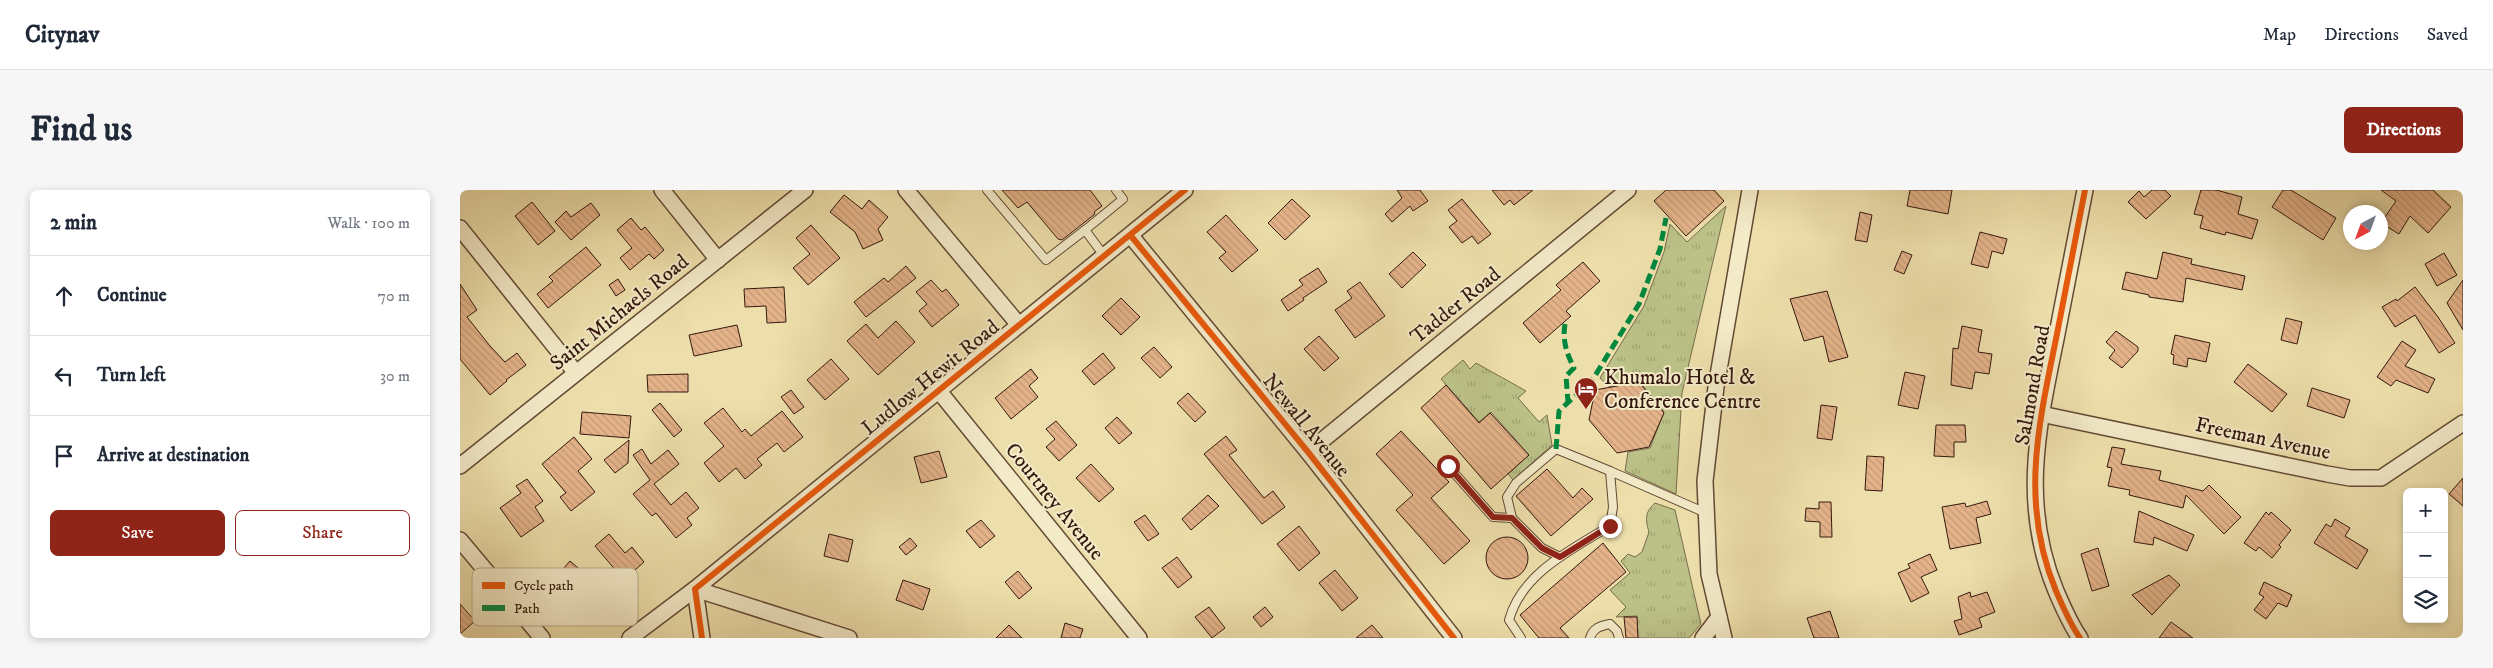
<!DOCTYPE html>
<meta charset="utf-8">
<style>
body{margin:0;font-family:"IM FELL DW Pica",serif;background:#f6f6f7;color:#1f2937}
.controls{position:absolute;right:15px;bottom:15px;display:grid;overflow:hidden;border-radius:8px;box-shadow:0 2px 8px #0003}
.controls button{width:45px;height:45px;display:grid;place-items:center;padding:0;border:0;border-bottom:1px solid #e0e1e3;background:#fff;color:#1f2937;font:25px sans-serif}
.compass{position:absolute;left:1883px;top:15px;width:45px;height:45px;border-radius:50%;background:#fff;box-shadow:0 2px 8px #0003;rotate:221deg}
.stop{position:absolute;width:15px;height:15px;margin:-11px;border:4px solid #8f2418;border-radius:50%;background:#fff}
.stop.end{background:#8f2418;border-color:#fff;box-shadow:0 1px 5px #0008}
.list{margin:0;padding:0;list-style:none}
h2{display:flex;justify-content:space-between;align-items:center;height:65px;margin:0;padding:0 20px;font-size:21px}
h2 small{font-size:16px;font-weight:400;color:#747a83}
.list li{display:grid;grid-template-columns:32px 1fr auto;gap:15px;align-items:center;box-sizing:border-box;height:80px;padding:0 20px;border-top:1px solid #e0e1e3}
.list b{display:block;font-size:19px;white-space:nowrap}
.list em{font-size:16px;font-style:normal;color:#747a83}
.actions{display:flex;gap:10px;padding:15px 20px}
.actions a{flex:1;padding:11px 0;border:1px solid #8f2418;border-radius:8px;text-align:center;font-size:18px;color:#8f2418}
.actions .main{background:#8f2418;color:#fff}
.icon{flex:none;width:28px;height:28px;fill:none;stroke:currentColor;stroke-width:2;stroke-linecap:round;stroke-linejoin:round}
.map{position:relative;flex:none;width:2003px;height:448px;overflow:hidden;border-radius:8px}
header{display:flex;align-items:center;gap:30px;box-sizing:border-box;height:70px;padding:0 25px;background:#fff;border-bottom:1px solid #e0e1e3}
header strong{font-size:24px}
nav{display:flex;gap:28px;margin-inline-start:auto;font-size:18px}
.intro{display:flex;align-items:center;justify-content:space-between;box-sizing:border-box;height:120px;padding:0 30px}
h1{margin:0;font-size:35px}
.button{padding:12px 22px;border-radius:8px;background:#8f2418;color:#fff;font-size:18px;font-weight:700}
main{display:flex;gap:30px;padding:0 30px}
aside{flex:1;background:#fff;border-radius:8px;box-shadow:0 2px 8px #0003}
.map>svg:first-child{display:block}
</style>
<header>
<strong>Citynav</strong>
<nav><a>Map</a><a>Directions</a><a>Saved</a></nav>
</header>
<div class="intro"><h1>Find us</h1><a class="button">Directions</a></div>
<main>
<aside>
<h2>2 min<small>Walk · 100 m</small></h2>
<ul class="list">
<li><svg class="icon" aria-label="ahead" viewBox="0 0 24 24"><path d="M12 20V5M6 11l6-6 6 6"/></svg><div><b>Continue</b></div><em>70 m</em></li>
<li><svg class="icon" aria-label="left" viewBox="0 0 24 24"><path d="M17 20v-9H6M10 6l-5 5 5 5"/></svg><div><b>Turn left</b></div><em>30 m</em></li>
<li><svg class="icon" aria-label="arrive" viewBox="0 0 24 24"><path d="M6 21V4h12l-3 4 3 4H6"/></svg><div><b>Arrive at destination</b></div></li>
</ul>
<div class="actions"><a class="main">Save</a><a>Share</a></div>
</aside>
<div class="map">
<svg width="2003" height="448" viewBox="0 0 2003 448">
<defs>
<pattern id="grass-tufts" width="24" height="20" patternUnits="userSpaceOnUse" patternTransform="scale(1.25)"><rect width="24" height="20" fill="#bbc187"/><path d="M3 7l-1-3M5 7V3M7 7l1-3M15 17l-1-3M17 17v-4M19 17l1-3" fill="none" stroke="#a1a573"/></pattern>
<pattern id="building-back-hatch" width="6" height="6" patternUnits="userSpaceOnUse" patternTransform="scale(1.25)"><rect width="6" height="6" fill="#e4b389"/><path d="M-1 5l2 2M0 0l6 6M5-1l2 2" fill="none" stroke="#c49975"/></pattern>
</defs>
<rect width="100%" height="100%" fill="#eddfab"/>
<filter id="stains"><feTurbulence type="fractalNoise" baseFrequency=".004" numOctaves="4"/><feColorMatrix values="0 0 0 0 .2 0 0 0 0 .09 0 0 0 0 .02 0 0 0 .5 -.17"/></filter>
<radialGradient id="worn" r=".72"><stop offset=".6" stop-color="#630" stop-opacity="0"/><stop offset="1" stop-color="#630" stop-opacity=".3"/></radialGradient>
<g fill="url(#grass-tufts)" stroke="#786c4a">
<polygon points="1266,16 1222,203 1216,304 1165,281 1168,262 1190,258 1204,222 1179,191 1150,197 1140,188 1184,116 1204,62 1210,34 1227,52"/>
<polygon points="1003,170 1010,179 1016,173 1066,201 1058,208 1079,232 1087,225 1092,255 1053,290 1048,284 1069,265 1031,222 1019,232 981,189"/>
<path d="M1195,313L1215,320L1241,434L1229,448H1178L1177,426L1156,427L1166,417L1150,400L1170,383L1161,371L1168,364L1175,367L1182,362L1189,342C1185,329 1185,322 1195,313Z"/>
</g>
<g fill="url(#building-back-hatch)" stroke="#34180e">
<polygon points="542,0 630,0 642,16 634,22 635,24 602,50 598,49 567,12 558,18"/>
<polygon points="937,0 960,0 968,11 953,21 950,16 932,32 925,24 942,8"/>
<polygon points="1032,0 1073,0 1054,15 1050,10 1044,15"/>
<polygon points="1206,0 1254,0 1264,11 1226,46 1194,11"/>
<polygon points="1450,0 1492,0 1488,24 1447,16"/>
<polygon points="1692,0 1705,0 1711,6 1686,29 1668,12 1679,1 1684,7"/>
<polygon points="1741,0 1756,0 1782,7 1778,24 1798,30 1792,49 1766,42 1765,45 1740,38 1743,26 1734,24"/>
<polygon points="1823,0 1831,0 1876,28 1863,50 1812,17"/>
<polygon points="1921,0 1973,0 1991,17 1968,43 1950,26 1939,44 1921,33 1936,11"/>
<polygon points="384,5 402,19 409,10 428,27 418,39 423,50 403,59 395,42 370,22"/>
<polygon points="832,9 850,26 825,50 808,33"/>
<polygon points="1002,9 1031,44 1018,54 1012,46 1002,53 989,37 997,31 988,20"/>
<polygon points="72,12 95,41 78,55 55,26"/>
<polygon points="131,13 140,25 111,50 95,32 106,21 111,27"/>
<polygon points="1400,22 1412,25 1407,52 1395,50"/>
<polygon points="766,25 798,60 772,82 759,68 766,62 747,42"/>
<polygon points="171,28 181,40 185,37 204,60 194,69 189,64 170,80 160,68 172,58 157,40"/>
<polygon points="351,35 380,68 348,95 333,78 350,64 336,48"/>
<polygon points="1520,42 1547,49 1543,64 1532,61 1528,78 1511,74"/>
<polygon points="126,57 141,75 88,118 77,104 93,91 89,87"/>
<polygon points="1442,61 1452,65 1444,84 1434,80"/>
<polygon points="953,62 966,75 942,98 929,84"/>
<polygon points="1703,62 1732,69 1731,74 1785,86 1782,100 1726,88 1723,112 1689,107 1689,105 1662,99 1666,82 1697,89"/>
<polygon points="1984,63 1997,85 1977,96 1965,74"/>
<polygon points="1123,72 1140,91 1106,121 1111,126 1080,153 1063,133 1101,100 1096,95"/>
<polygon points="446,76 456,88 406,127 394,112 424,88 428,92"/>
<polygon points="858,78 867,92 843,108 844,110 828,121 821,110 843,95 839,90"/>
<polygon points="158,89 165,100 156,106 149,95"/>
<polygon points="471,90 482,102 486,99 499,115 472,137 459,121 467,114 456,102"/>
<polygon points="2003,90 2003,140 1987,113"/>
<polygon points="900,92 925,126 895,148 875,120 892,108 887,101"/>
<polygon points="0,94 17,120 7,127 30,156 45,172 57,163 66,175 46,190 47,191 30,205 0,169"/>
<polygon points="324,97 326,132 307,133 306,116 285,117 284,99"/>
<polygon points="1955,97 1978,127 1995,153 1979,163 1955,125 1935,137 1922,117 1936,109 1937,111"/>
<polygon points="1367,101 1388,167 1369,172 1363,146 1344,151 1330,109"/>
<polygon points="661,108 680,127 661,145 642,126"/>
<polygon points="1826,128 1842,132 1837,154 1821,150"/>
<polygon points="436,131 455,152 418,185 387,151 406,134 418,148"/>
<polygon points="277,135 282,156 234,166 229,145"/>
<polygon points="1502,136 1522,140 1518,162 1532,164 1529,184 1515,182 1512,199 1491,195 1493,158 1498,159"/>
<polygon points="1656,141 1678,157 1678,161 1662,178 1649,168 1655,160 1646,152"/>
<polygon points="1715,145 1750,153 1746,172 1728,168 1727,177 1713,174 1714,165 1711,164"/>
<polygon points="859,146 879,168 864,181 844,159"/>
<polygon points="1942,151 1956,160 1945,176 1975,189 1968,203 1936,190 1931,196 1917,187"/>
<polygon points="694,157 712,177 700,188 681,168"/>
<polygon points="643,163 655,178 634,195 622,181"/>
<polygon points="371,169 389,189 365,210 347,190"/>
<polygon points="1788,174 1827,204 1812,222 1774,192"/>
<polygon points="571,179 578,188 569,196 578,207 551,229 535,208"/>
<polygon points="1445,182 1465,186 1458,219 1438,215"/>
<polygon points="228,184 228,202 188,202 187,185"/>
<polygon points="1179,192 1204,223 1189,257 1157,263 1129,230 1135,200"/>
<polygon points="986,195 1019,233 1030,223 1069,265 1031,299 961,218"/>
<polygon points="1852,198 1890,210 1884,228 1847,216"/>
<polygon points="331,200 344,217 334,224 321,207"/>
<polygon points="728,203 746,222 735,232 717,213"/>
<polygon points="200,213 222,240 214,247 192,220"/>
<polygon points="1361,215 1377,217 1372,250 1357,248"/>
<polygon points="263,218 282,242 285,239 291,246 322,221 343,247 324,262 317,253 297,269 302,275 285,289 276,278 259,292 244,273 264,256 244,233"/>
<polygon points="122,222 171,226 169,248 120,244"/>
<polygon points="657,227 672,243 659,254 645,238"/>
<polygon points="596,231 617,255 599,271 586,257 595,249 586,239"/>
<polygon points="1476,235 1505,235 1506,252 1494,252 1494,267 1474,266"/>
<polygon points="941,241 989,292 971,308 1010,351 984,374 936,320 953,305 916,264"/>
<polygon points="766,246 777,260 769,265 804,308 813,301 825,317 802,334 744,264"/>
<polygon points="114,247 132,269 118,281 135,302 111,321 100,307 106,303 82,274"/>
<polygon points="169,250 168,273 155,283 144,270"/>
<polygon points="1652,257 1665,259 1661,274 1701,281 1699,290 1743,301 1749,295 1781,327 1764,344 1726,305 1723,318 1669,305 1670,300 1648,296 1652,278 1647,277"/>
<polygon points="182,259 191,274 208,260 219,274 194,294 211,315 226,302 239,318 227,328 232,335 216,348 196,323 192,326 173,304 190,290 173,265"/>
<polygon points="479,261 487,287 461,293 454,267"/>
<polygon points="1407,266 1424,267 1422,301 1405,300"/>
<polygon points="631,274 654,299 639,312 616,288"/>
<polygon points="1087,279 1113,308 1122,298 1133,309 1091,346 1056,306"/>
<polygon points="2003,288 2003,316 1989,304"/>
<polygon points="67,289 83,311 75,317 84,331 61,347 40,318 61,303 56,296"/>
<polygon points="748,305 759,316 731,340 722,329"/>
<polygon points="1527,311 1531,324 1516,328 1521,353 1490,359 1482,317 1505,313 1506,317"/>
<polygon points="1359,312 1371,312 1372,347 1360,347 1360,332 1345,331 1346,318 1359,319"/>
<polygon points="1679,321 1734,345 1727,361 1694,347 1693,355 1674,352"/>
<polygon points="1806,322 1809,325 1811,322 1831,340 1819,355 1821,357 1812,368 1799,357 1796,361 1784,353"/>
<polygon points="685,325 699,344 688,351 674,332"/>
<polygon points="1875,329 1890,338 1885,346 1908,360 1897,379 1854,353 1866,334 1871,337"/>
<polygon points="521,330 535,346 520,358 506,341"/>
<polygon points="839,336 860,363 839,381 817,354"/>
<polygon points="149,344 165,363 172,357 184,372 164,390 135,356"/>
<polygon points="369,344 393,350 388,372 364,366"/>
<circle cx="1047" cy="368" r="21"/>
<polygon points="450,348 457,356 446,365 439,357"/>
<polygon points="1143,353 1166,382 1100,438 1109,448 1079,448 1060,425"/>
<polygon points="1638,358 1649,396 1632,401 1621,364"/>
<polygon points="1470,364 1477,380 1461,387 1469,403 1451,412 1438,383 1450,378 1448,374"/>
<polygon points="717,367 732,387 718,398 702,378"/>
<polygon points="110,371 132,390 118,406 96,387"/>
<polygon points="875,380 898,408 882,421 859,393"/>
<polygon points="558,381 572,398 559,409 545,392"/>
<polygon points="1709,385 1720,395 1692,425 1672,405"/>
<polygon points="443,390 470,399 463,420 436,410"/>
<polygon points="1804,392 1832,405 1827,417 1818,413 1806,429 1794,420 1804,407 1799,404"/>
<polygon points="1510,402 1511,407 1527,402 1535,422 1519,428 1522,437 1499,445 1494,431 1502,429 1498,407"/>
<polygon points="0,414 15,431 0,444"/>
<polygon points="749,417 765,438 752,448 735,427"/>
<polygon points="805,417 813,427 801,437 793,427"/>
<polygon points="1370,421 1379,448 1354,448 1347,428"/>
<polygon points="1164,427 1177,427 1178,448 1166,448"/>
<polygon points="1711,432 1733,448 1699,448"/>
<polygon points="605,433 623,439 620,448 601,448"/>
<polygon points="549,435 562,448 536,448"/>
<polygon points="912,435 923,448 896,448"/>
</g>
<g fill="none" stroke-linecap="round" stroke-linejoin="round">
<g stroke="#624a35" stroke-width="10">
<g id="lane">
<polyline points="527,0 586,70 625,40"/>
<polyline points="645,67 625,40 663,9 656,0"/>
<polyline points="988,276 1033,327 1052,328 1082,358 1100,367"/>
<polyline points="1052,328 1047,307 1056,293 1096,259 1150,281"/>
<path d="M1061,448L1049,430C1062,383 1111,360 1150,336L1153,317L1150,281L1246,323"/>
<path d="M1130,448C1133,438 1140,436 1150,434L1157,441L1159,448"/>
</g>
</g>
<g stroke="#624a35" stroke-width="18">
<g id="street">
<polyline points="202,0 258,70"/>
<polyline points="446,0 559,135"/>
<polyline points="0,38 116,183"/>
<polyline points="671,46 848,262 994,448"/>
<polyline points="478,200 679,448"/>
<polyline points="1581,224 1867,284 1890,288 1921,288 2003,233"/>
<polyline points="848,262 1168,0"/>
<polyline points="0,276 345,0"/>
<polyline points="0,350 82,448"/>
<polyline points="170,448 235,399 389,448"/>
<polyline points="242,448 235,399 725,0"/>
<polyline points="1243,448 1259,427"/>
<polyline points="1264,448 1249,384 1245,291 1256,197 1290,0"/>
<path d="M1620,448C1610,434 1603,417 1596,401C1560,314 1578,237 1596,149C1606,99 1615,50 1625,0"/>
</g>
</g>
<use href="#lane" stroke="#f3eac8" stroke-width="8"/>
<use href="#street" stroke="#f3eac8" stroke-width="15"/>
<g stroke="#00873e" stroke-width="5" stroke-dasharray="10 5" stroke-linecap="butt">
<path d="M1105,134C1102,151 1107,164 1114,178L1106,186L1108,212"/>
<polyline points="1096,259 1099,221 1133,189 1179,114 1200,59 1206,28"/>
</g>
<g stroke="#f3eac8" stroke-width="9">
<g id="cycleway">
<polyline points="671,46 848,262 994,448"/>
<polyline points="242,448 235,399 725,0"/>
<path d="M1620,448C1610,434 1603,417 1596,401C1560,314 1578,237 1596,149C1606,99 1615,50 1625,0"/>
</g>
</g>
<use href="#cycleway" stroke="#e8590c" stroke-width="6"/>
</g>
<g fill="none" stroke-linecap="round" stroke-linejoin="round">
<polyline stroke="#8f2418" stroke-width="6" points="988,276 1033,327 1052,328 1082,358 1100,367 1150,336"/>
</g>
<defs>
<g id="hotel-pin" transform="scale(1.25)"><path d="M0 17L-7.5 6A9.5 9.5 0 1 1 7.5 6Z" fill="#8f2418" stroke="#f3eac8"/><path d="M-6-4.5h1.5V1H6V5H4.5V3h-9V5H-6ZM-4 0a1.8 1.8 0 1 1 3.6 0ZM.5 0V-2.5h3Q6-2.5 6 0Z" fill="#fff"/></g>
</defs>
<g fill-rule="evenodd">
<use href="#hotel-pin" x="1126" y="199"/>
</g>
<g text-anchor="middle" stroke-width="4" stroke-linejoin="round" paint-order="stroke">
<g font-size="21" fill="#34180e" stroke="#f3eac8">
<text transform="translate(995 115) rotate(-39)" y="7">Tadder Road</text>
<text transform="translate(159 122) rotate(-39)" y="7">Saint Michaels Road</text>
<text transform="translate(470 187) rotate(-39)" y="7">Ludlow Hewit Road</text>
<text transform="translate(1572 195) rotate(-80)" y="7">Salmond Road</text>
<text transform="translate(847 235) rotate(51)" y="7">Newall Avenue</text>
<text transform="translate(1803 248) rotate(12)" y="7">Freeman Avenue</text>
<text transform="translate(595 311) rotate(51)" y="7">Courtney Avenue</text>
</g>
<g font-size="21" fill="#34180e" stroke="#f3eac8" text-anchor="start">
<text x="1144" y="194">Khumalo Hotel &amp;<tspan x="1144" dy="24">Conference Centre</tspan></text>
</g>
</g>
<rect x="12" y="378" width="166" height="58" rx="8" fill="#f3eac8" stroke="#baab90" stroke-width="1"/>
<rect x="22" y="392" width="23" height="7" fill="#e8590c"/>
<rect x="22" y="415" width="23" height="6" fill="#00873e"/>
<g font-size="14" fill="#34180e">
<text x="54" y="400">Cycle path</text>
<text x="54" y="423">Path</text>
</g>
<rect width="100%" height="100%" filter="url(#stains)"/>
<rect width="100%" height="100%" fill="url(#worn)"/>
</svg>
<div class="controls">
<button>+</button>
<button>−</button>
<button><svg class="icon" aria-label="layers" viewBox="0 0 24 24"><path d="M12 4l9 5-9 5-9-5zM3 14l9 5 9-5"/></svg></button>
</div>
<svg class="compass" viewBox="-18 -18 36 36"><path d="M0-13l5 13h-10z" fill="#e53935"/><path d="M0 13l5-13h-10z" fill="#747a83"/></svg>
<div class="stop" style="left:988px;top:276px"></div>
<div class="stop end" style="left:1150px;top:336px"></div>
</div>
</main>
